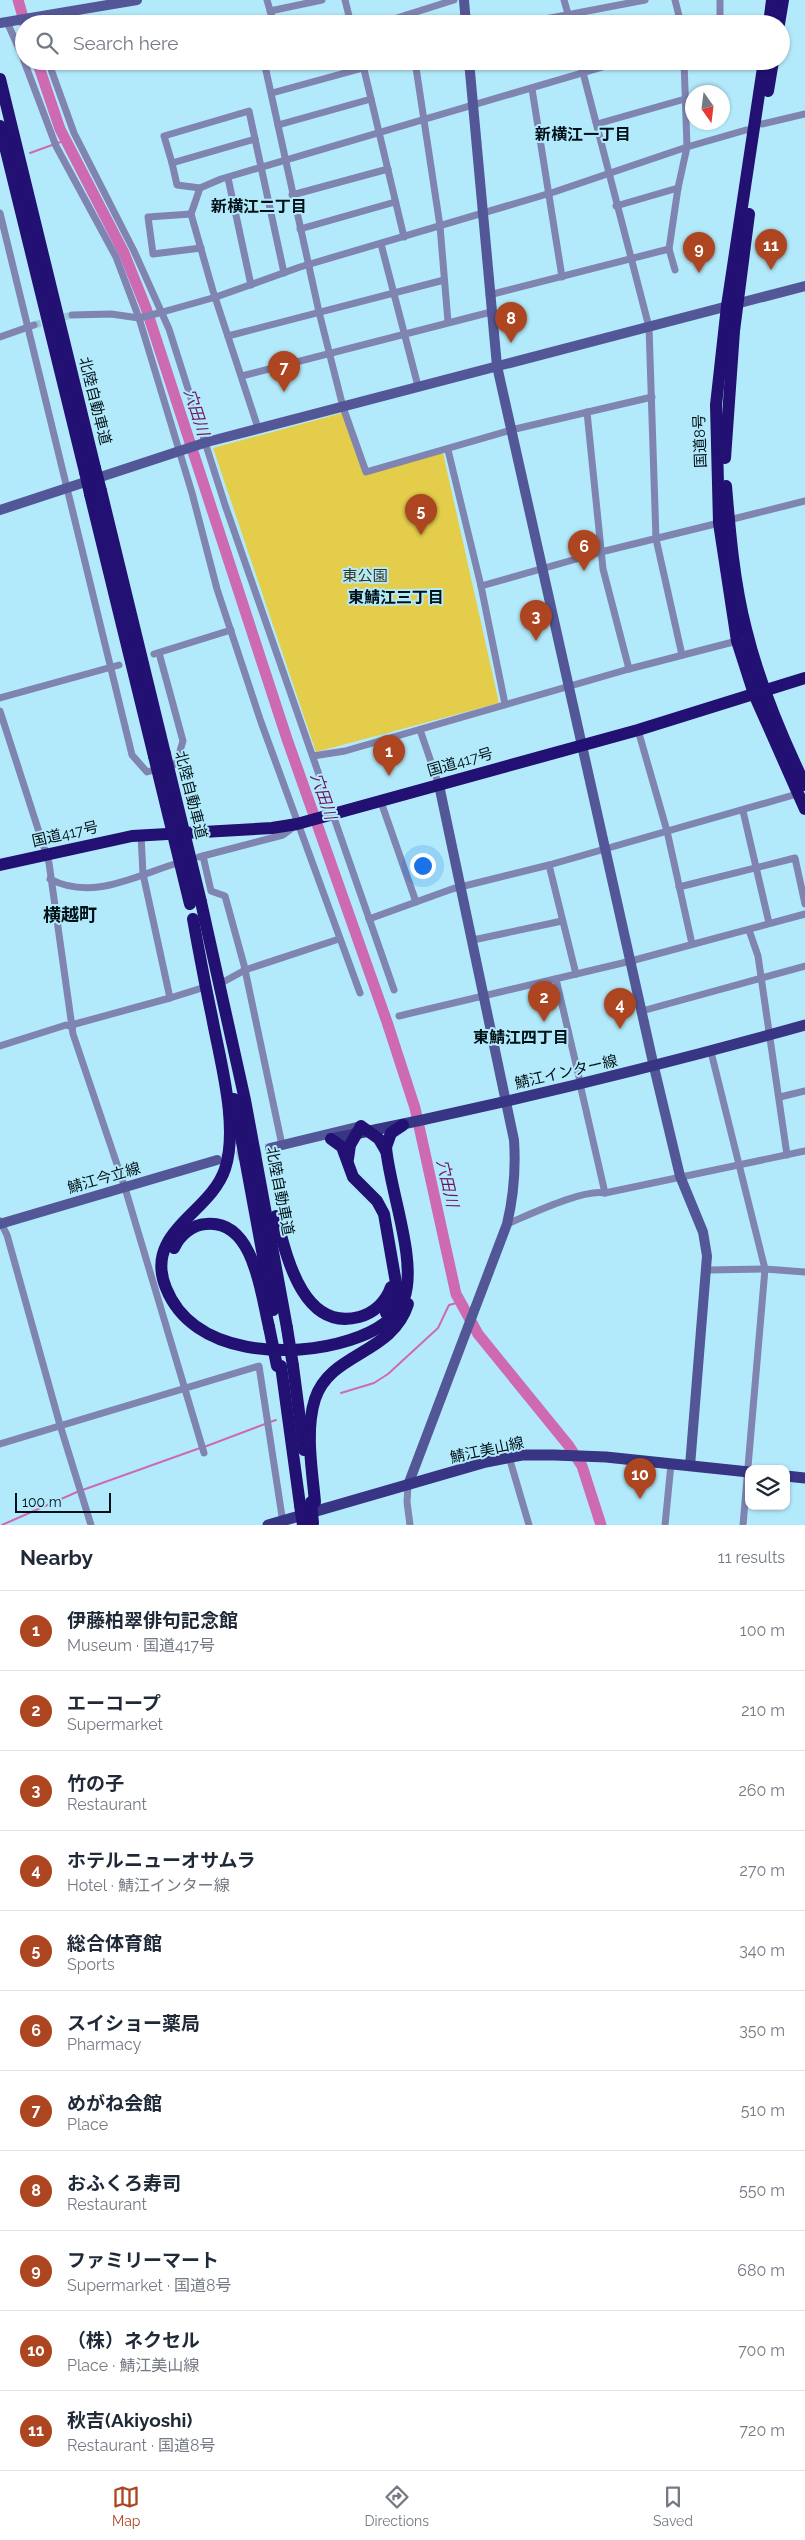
<!DOCTYPE html>
<meta charset="utf-8">
<style>
body{margin:0;font-family:Raleway,"Noto Sans JP",sans-serif;background:#f2f2f3;color:#1f2937}
.controls{position:absolute;right:15px;bottom:15px;display:grid;overflow:hidden;border-radius:10px;box-shadow:0 1px 4px #0004}
.controls button{width:45px;height:45px;display:grid;place-items:center;padding:0;border:0;border-bottom:1px solid #e0e1e3;background:#fff;color:#1f2937;font:25px sans-serif}
.compass{position:absolute;left:685px;top:85px;width:45px;height:45px;border-radius:50%;background:#fff;box-shadow:0 1px 4px #0004;rotate:166deg}
.scale{position:absolute;left:15px;bottom:12px;width:96px;box-sizing:border-box;padding-left:5px;border:2px solid #001117;border-top:0;font-size:14px;line-height:18px;white-space:nowrap;color:#001117;-webkit-text-stroke:4px #b3eafb;paint-order:stroke}
.you{position:absolute;left:422px;top:865px;width:18px;height:18px;margin:-12px;border:4px solid #fff;border-radius:50%;background:#1a73e8;box-shadow:0 0 0 8px #1a73e833}
.badge{display:grid;place-items:center;width:32px;height:32px;border-radius:50%;background:#ad4620;color:#fff;font-size:16px;font-weight:700}
.pin{position:absolute;translate:-50% -41px;filter:drop-shadow(0 1px 2px #0008)}
.pin::after{content:'';position:absolute;top:26px;width:18px;height:15px;background:inherit;clip-path:polygon(0 0,100% 0,50% 100%)}
.list{margin:0;padding:0;list-style:none}
h2{display:flex;justify-content:space-between;align-items:center;height:65px;margin:0;padding:0 20px;font-size:21px}
h2 small{font-size:16px;font-weight:400;color:#747a83}
.list li{display:grid;grid-template-columns:32px 1fr auto;gap:15px;align-items:center;box-sizing:border-box;height:80px;padding:0 20px;border-top:1px solid #e0e1e3}
.list b{display:block;font-size:19px;white-space:nowrap}
.list p{margin:0;font-size:16px;white-space:nowrap;color:#747a83}
.list em{font-size:16px;font-style:normal;color:#747a83}
.icon{flex:none;width:28px;height:28px;fill:none;stroke:currentColor;stroke-width:2;stroke-linecap:round;stroke-linejoin:round}
.map{position:relative;flex:none;width:805px;height:1525px;overflow:hidden}
.search{position:absolute;background:#fff;box-shadow:0 1px 4px #0004;left:15px;right:15px;top:15px;height:55px;display:flex;align-items:center;gap:12px;box-sizing:border-box;padding:0 18px;border-radius:28px;color:#747a83;font-size:19px}
.sheet{height:945px;background:#fff}
nav{display:flex;justify-content:space-around;align-items:center;box-sizing:border-box;height:70px;border-top:1px solid #e0e1e3;background:#fff;font-size:14px;color:#747a83}
nav a{display:grid;justify-items:center;gap:2px}
nav .on{color:#ad4620}
.map>svg:first-child{display:block}
</style>
<div class="map">
<svg width="805" height="1525" viewBox="0 0 805 1525">
<rect width="100%" height="100%" fill="#b3eafb"/>
<polygon fill="#e4cd4a" points="342,413 364,473 443,453 499,703 316,752 213,448"/>
<g fill="none" stroke-linecap="round" stroke-linejoin="round">
<g stroke="#ce6ab1" stroke-width="2">
<polyline points="30,153 66,140"/>
<polyline points="341,1393 374,1383 388,1374 438,1328 449,1305 460,1302"/>
<polyline points="270,1422 276,1420"/>
<polyline points="204,1447 265,1424"/>
<polyline points="2,1525 77,1492 200,1448"/>
</g>
<g stroke="#ce6ab1" stroke-width="11">
<polyline points="18,0 25,24"/>
<polyline points="37,61 60,129 124,253 146,308 287,739 387,1022 415,1108 456,1294 478,1334 569,1446 582,1466 601,1525"/>
</g>
<polyline stroke="#98c9d9" stroke-width="7" stroke-dasharray="7 3.5" stroke-linecap="butt" points="34,325 72,315"/>
<polyline stroke="#98c9d9" stroke-width="10" stroke-dasharray="10 5" stroke-linecap="butt" points="222,1159 270,1148"/>
<g stroke="#7f84b1" stroke-width="7">
<polyline points="267,0 274,24"/>
<polyline points="345,0 351,24"/>
<polyline points="564,0 571,24"/>
<polyline points="675,0 681,24"/>
<polyline points="720,0 720,24"/>
<polyline points="270,11 322,0"/>
<polyline points="407,15 409,24"/>
<polyline points="7,22 24,60"/>
<polyline points="378,24 454,0"/>
<polyline points="519,24 645,0"/>
<polyline points="24,61 56,146 116,257 139,318 192,493 217,589 261,722 360,993"/>
<polyline points="48,61 74,133 134,251 169,329 225,505 394,990"/>
<polyline points="276,61 265,66 319,312 343,407 366,472 511,430 652,397"/>
<polyline points="362,61 404,237"/>
<polyline points="415,61 440,226 448,322"/>
<polyline points="580,61 649,327 656,539 682,655"/>
<polyline points="532,89 562,277"/>
<polyline points="272,93 363,68"/>
<polyline points="597,124 685,99"/>
<polyline points="762,124 805,114"/>
<polyline points="278,125 371,99"/>
<polyline points="172,163 164,136 249,111 255,139"/>
<polyline points="228,178 251,285"/>
<polyline points="200,188 177,185 172,163 255,139 284,273"/>
<polyline points="292,195 388,169"/>
<polyline points="616,206 678,188"/>
<polyline points="0,213 132,755 147,772 176,764 183,741 159,653"/>
<polyline points="191,214 148,217 153,254 201,248"/>
<polyline points="300,229 395,202"/>
<polyline points="381,244 418,386"/>
<polyline points="669,249 675,270"/>
<polyline points="489,295 669,249 678,188 687,147 684,61"/>
<polyline points="72,315 111,314 139,318 159,313 216,297 300,267 554,192 687,147 746,130 754,130"/>
<polyline points="228,336 444,280"/>
<polyline points="0,337 34,325"/>
<polyline points="242,376 491,312"/>
<polyline points="587,412 603,569 629,669"/>
<polyline points="258,428 213,291 191,214 200,188 221,179 623,61"/>
<polyline points="448,450 481,586 505,704"/>
<polyline points="729,520 805,501"/>
<polyline points="481,586 601,552 719,523"/>
<polyline points="154,654 231,630"/>
<polyline points="0,698 119,665"/>
<polyline points="0,711 49,863 73,1034 125,1188 204,1453"/>
<polyline points="420,730 439,785"/>
<polyline points="638,730 667,831 692,944"/>
<polyline points="313,756 345,751 629,669 737,641"/>
<polyline points="381,802 416,902"/>
<polyline points="743,811 769,923"/>
<polyline points="203,856 211,891 225,896 244,965 282,1145"/>
<polyline points="199,857 283,835 295,826"/>
<polyline points="549,865 576,974"/>
<path d="M50,879C94,902 138,874 181,862"/>
<polyline points="679,887 795,858 805,904"/>
<polyline points="369,919 452,889 549,865 797,794"/>
<polyline points="749,930 758,956 787,1155"/>
<polyline points="473,940 562,921"/>
<polyline points="556,979 579,1077"/>
<polyline points="225,981 245,970 339,939"/>
<polyline points="170,998 202,988"/>
<polyline points="642,1011 805,966"/>
<polyline points="399,1016 631,961 805,914"/>
<polyline points="0,1046 66,1025 72,1027 75,1024 170,998 143,874 141,835"/>
<polyline points="711,1052 765,1269 743,1525"/>
<polyline points="580,1084 605,1193"/>
<polyline points="780,1097 805,1091"/>
<polyline points="0,1221 7,1235 60,1425 91,1525"/>
<path d="M507,1224C529,1215 582,1189 605,1193L805,1151"/>
<polyline points="708,1270 765,1269 805,1272"/>
<polyline points="0,1444 259,1366 283,1523"/>
<polyline points="509,1457 529,1525"/>
<polyline points="408,1485 407,1502 410,1525"/>
<polyline points="665,1525 671,1464"/>
</g>
<g stroke="#535798" stroke-width="10">
<polyline points="464,0 466,24"/>
<polyline points="0,23 137,0"/>
<polyline points="469,61 497,366 654,1067 680,1176 703,1232 707,1256 690,1466"/>
<polyline points="0,510 207,442 805,286"/>
<polyline points="270,1148 361,1126"/>
<polyline points="0,1224 217,1160"/>
<path d="M408,1485L507,1224C514,1195 516,1170 514,1140L439,785"/>
</g>
<g stroke="#373584" stroke-width="11">
<path d="M331,1139C490,1107 648,1069 805,1025"/>
<polyline points="786,1476 805,1478"/>
<polyline points="268,1525 486,1462 522,1455 554,1455 606,1457 749,1472"/>
</g>
<g stroke="#221072" stroke-width="12">
<polyline points="769,24 772,0"/>
<polyline points="779,24 783,0"/>
<polyline points="764,61 727,306 716,405 719,523 737,641 754,694 805,809"/>
<polyline points="0,79 95,468"/>
<polyline points="768,91 773,61"/>
<polyline points="0,126 85,472"/>
<polyline points="725,458 734,331 749,214"/>
<path d="M726,486C730,534 734,582 746,629C759,683 781,735 805,785"/>
<polyline points="101,491 165,754"/>
<polyline points="90,494 154,756"/>
<polyline points="0,865 132,836 272,828 297,824 638,730 805,678"/>
<polyline points="201,902 245,1100 287,1328"/>
<path d="M193,919C199,952 205,984 212,1017C220,1061 239,1126 225,1169C210,1214 143,1232 166,1288C193,1356 291,1359 350,1340C372,1333 395,1322 404,1299C418,1261 389,1188 386,1147L391,1133L403,1125"/>
<polyline points="234,1099 273,1310"/>
<polyline points="331,1139 342,1147 353,1177 377,1201 384,1214 396,1283 394,1300 386,1313"/>
<polyline points="348,1159 350,1145 361,1126 379,1139 386,1151"/>
<path d="M276,1216C286,1254 302,1332 359,1317C374,1313 386,1302 391,1287"/>
<path d="M174,1248C180,1235 192,1225 206,1224C254,1219 261,1294 269,1327"/>
<polyline points="281,1366 300,1505"/>
<polyline points="293,1366 304,1450"/>
<path d="M315,1502C312,1469 305,1430 315,1399C330,1352 392,1355 408,1304"/>
</g>
<g stroke="#221072" stroke-width="12">
<polyline points="95,468 101,491"/>
<polyline points="85,472 90,494"/>
<polyline points="165,754 201,902"/>
<polyline points="154,756 190,904"/>
<polyline points="269,1327 277,1366"/>
<polyline points="287,1328 293,1366"/>
<polyline points="311,1502 313,1523"/>
<polyline points="300,1505 303,1525"/>
</g>
</g>
<g text-anchor="middle" stroke-width="4" stroke-linejoin="round" paint-order="stroke">
<g font-size="15" fill="#001117" stroke="#b3eafb">
<text transform="translate(95 401) rotate(76)" y="5">北陸自動車道</text>
<text transform="translate(700 441) rotate(-92)" y="5">国道8号</text>
<text transform="translate(460 762) rotate(-16)" y="5">国道417号</text>
<text transform="translate(191 795) rotate(76)" y="5">北陸自動車道</text>
<text transform="translate(65 834) rotate(-13)" y="5">国道417号</text>
<text transform="translate(566 1072) rotate(-13)" y="5">鯖江インター線</text>
<text transform="translate(104 1178) rotate(-16)" y="5">鯖江今立線</text>
<text transform="translate(280 1191) rotate(79)" y="5">北陸自動車道</text>
<text transform="translate(487 1450) rotate(-12)" y="5">鯖江美山線</text>
</g>
<g font-size="15" fill="#38341e" stroke="#b3eafb">
<text x="365" y="581">東公園</text>
</g>
<g font-size="16" font-weight="bold" fill="#001117" stroke="#b3eafb">
<text x="583" y="140">新横江一丁目</text>
<text x="259" y="212">新横江二丁目</text>
<text x="396" y="603">東鯖江三丁目</text>
<text x="521" y="1043">東鯖江四丁目</text>
</g>
<g font-size="16" font-style="italic" fill="#70155c" stroke="#b3eafb">
<text transform="translate(197 412) rotate(72)" y="6">穴田川</text>
<text transform="translate(324 796) rotate(71)" y="6">穴田川</text>
<text transform="translate(448 1183) rotate(77)" y="6">穴田川</text>
</g>
<g font-size="18" font-weight="bold" fill="#001117" stroke="#b3eafb">
<text x="70" y="921">横越町</text>
</g>
</g>
</svg>
<div class="controls">
<button><svg class="icon" aria-label="layers" viewBox="0 0 24 24"><path d="M12 4l9 5-9 5-9-5zM3 14l9 5 9-5"/></svg></button>
</div>
<svg class="compass" viewBox="-18 -18 36 36"><path d="M0-13l5 13h-10z" fill="#e53935"/><path d="M0 13l5-13h-10z" fill="#747a83"/></svg>
<div class="scale">100 m</div>
<div class="you"></div>
<div class="pin badge" style="left:389px;top:776px">1</div>
<div class="pin badge" style="left:544px;top:1022px">2</div>
<div class="pin badge" style="left:536px;top:641px">3</div>
<div class="pin badge" style="left:620px;top:1029px">4</div>
<div class="pin badge" style="left:421px;top:535px">5</div>
<div class="pin badge" style="left:584px;top:571px">6</div>
<div class="pin badge" style="left:284px;top:392px">7</div>
<div class="pin badge" style="left:511px;top:343px">8</div>
<div class="pin badge" style="left:699px;top:273px">9</div>
<div class="pin badge" style="left:640px;top:1499px">10</div>
<div class="pin badge" style="left:771px;top:270px">11</div>
<div class="search"><svg class="icon" aria-label="search" viewBox="0 0 24 24"><circle cx="10" cy="10" r="6"/><path d="M15 15l6 6"/></svg>Search here</div>
</div>
<section class="sheet">
<h2>Nearby<small>11 results</small></h2>
<ul class="list">
<li><span class="badge">1</span><div><b>伊藤柏翠俳句記念館</b><p>Museum · 国道417号</p></div><em>100 m</em></li>
<li><span class="badge">2</span><div><b>エーコープ</b><p>Supermarket</p></div><em>210 m</em></li>
<li><span class="badge">3</span><div><b>竹の子</b><p>Restaurant</p></div><em>260 m</em></li>
<li><span class="badge">4</span><div><b>ホテルニューオサムラ</b><p>Hotel · 鯖江インター線</p></div><em>270 m</em></li>
<li><span class="badge">5</span><div><b>総合体育館</b><p>Sports</p></div><em>340 m</em></li>
<li><span class="badge">6</span><div><b>スイショー薬局</b><p>Pharmacy</p></div><em>350 m</em></li>
<li><span class="badge">7</span><div><b>めがね会館</b><p>Place</p></div><em>510 m</em></li>
<li><span class="badge">8</span><div><b>おふくろ寿司</b><p>Restaurant</p></div><em>550 m</em></li>
<li><span class="badge">9</span><div><b>ファミリーマート</b><p>Supermarket · 国道8号</p></div><em>680 m</em></li>
<li><span class="badge">10</span><div><b>（株）ネクセル</b><p>Place · 鯖江美山線</p></div><em>700 m</em></li>
<li><span class="badge">11</span><div><b>秋吉(Akiyoshi)</b><p>Restaurant · 国道8号</p></div><em>720 m</em></li>
</ul>
</section>
<nav>
<a class="on"><svg class="icon" aria-label="map" viewBox="0 0 24 24"><path d="M3 6l6-2 6 2 6-2v14l-6 2-6-2-6 2zM9 4v14M15 6v14"/></svg>Map</a>
<a><svg class="icon" aria-label="directions" viewBox="0 0 24 24"><path d="M12 3l9 9-9 9-9-9zM9 14v-3h6M13 9l2 2-2 2"/></svg>Directions</a>
<a><svg class="icon" aria-label="saved" viewBox="0 0 24 24"><path d="M7 4h10v16l-5-4-5 4z"/></svg>Saved</a>
</nav>
